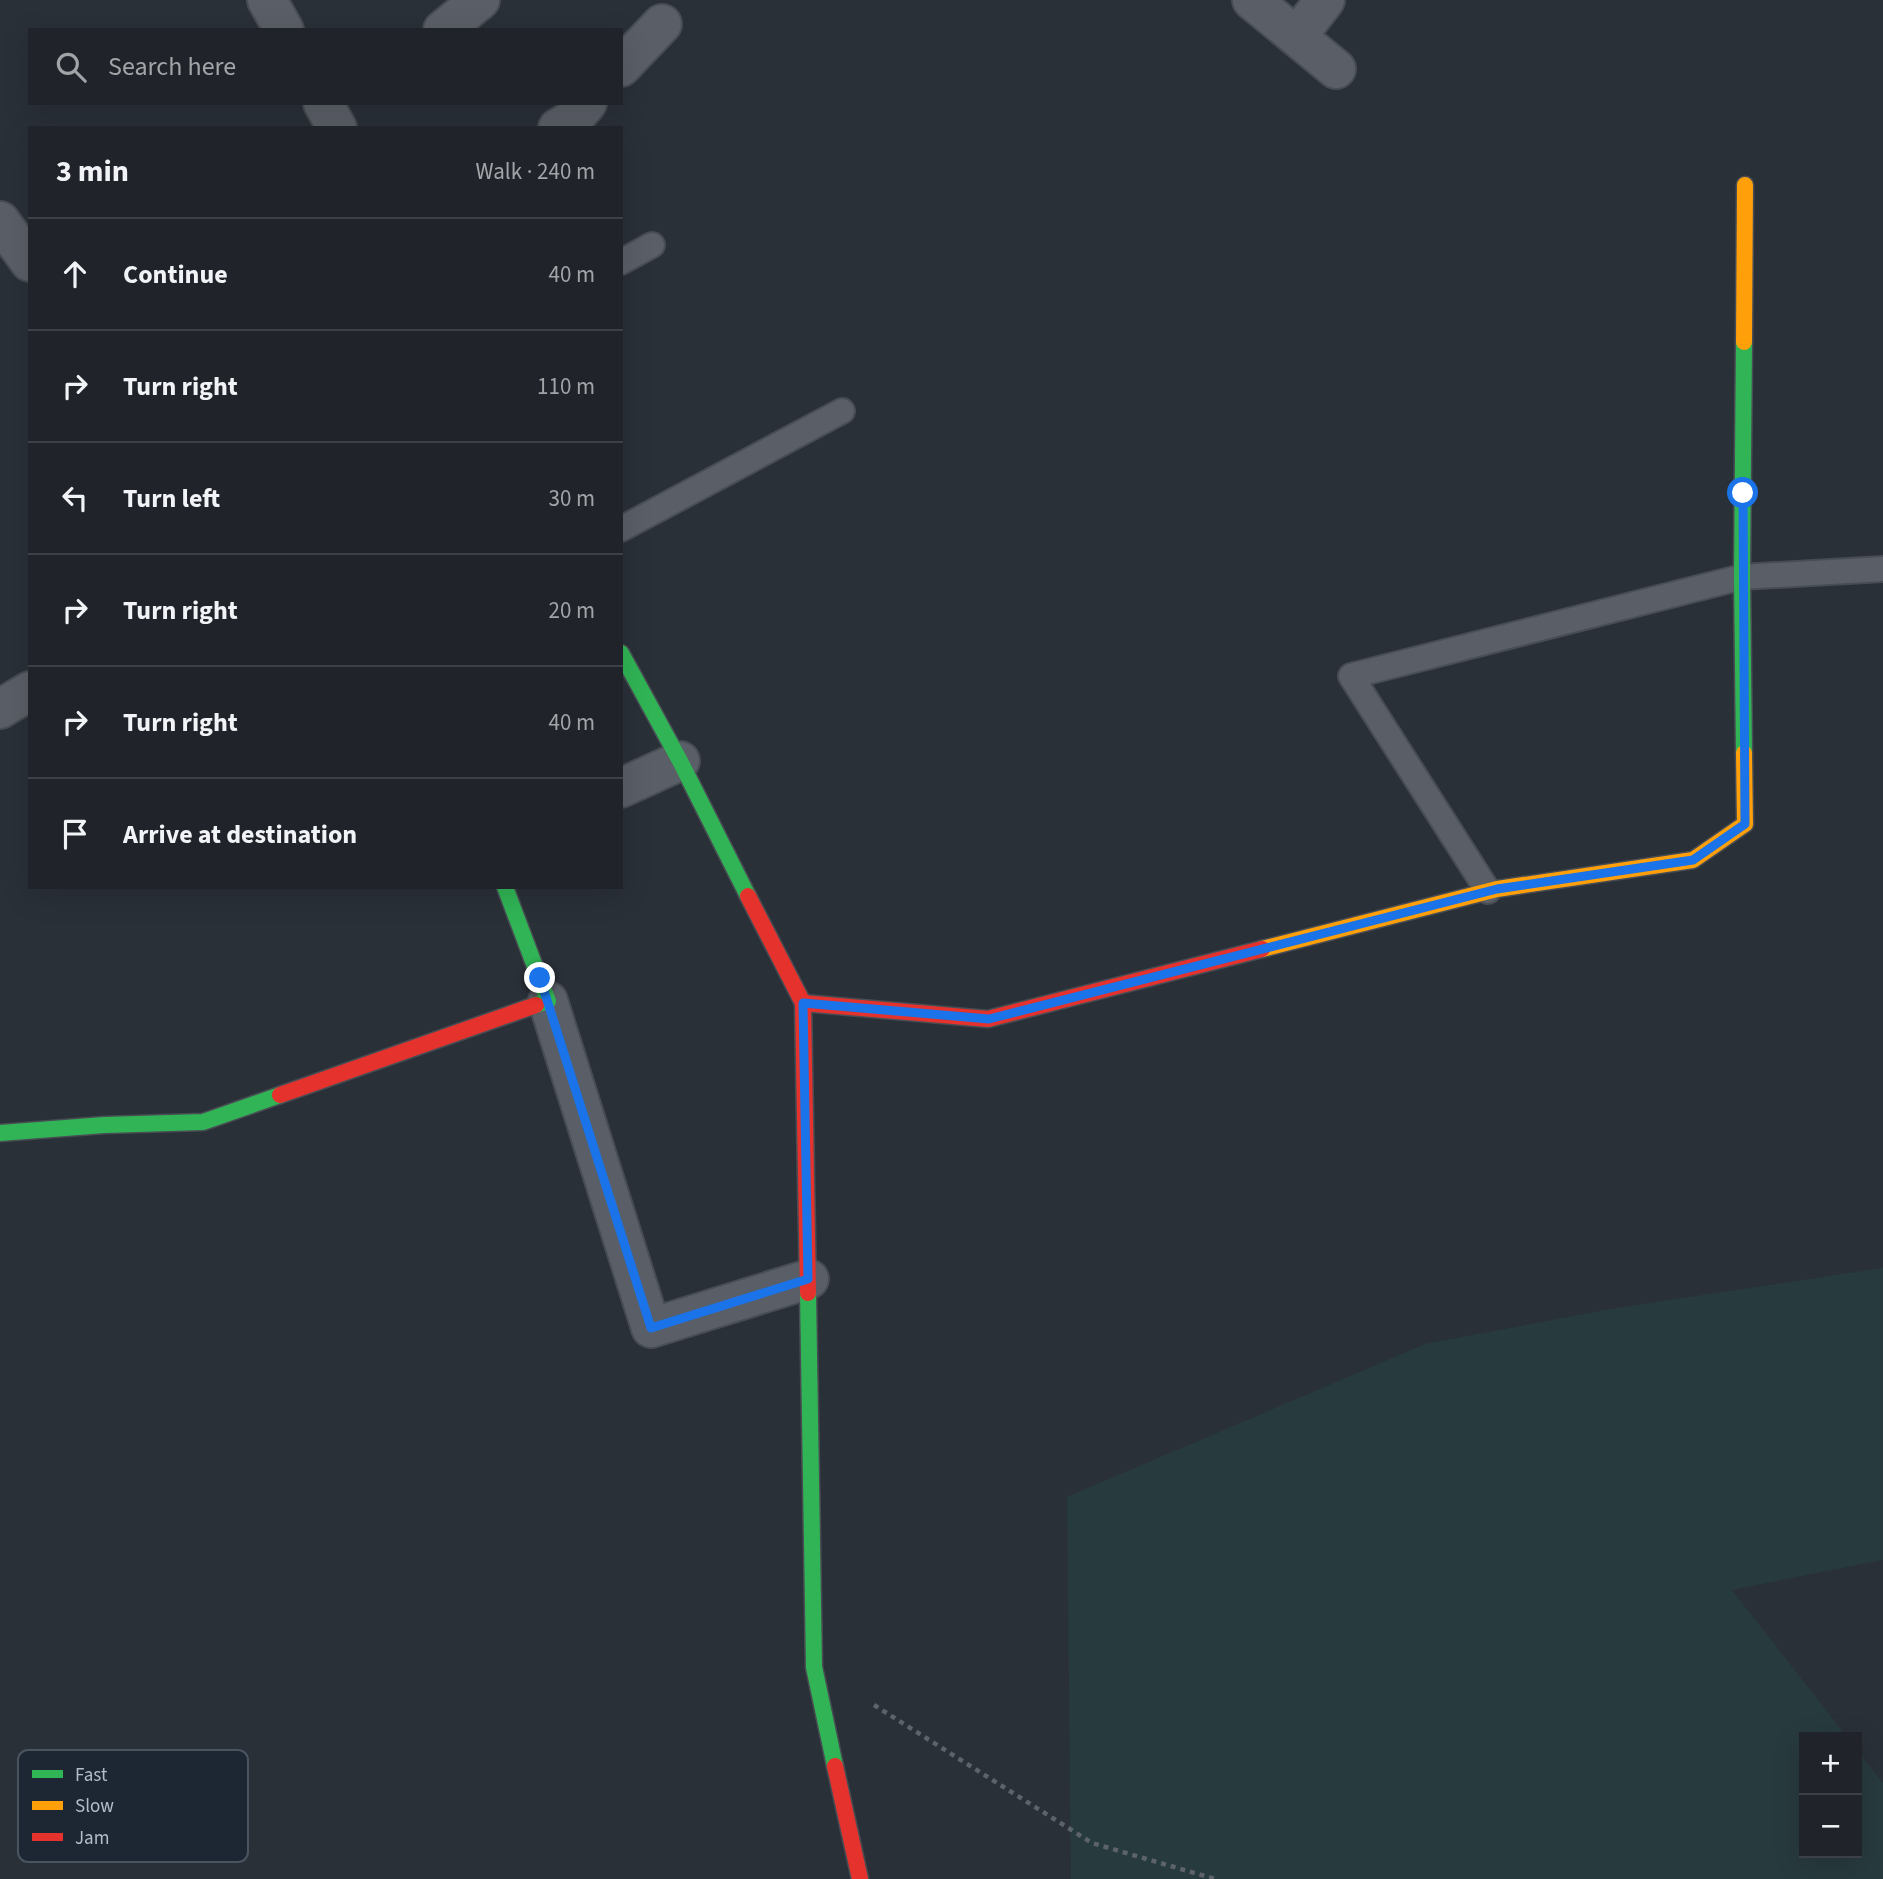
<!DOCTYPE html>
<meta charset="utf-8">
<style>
body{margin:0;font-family:"Source Sans 3",sans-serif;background:#2d3036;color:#f1f3f6}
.controls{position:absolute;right:21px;bottom:21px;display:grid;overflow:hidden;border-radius:0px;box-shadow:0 7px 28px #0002}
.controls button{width:63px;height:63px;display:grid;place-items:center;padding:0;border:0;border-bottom:2px solid #3d4147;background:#20242a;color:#f1f3f6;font:35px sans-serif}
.stop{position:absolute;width:21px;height:21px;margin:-16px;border:5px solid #1a73e8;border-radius:50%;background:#fff}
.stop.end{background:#1a73e8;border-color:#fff;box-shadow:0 2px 7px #0008}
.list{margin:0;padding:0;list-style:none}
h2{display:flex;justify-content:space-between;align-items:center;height:91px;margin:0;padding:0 28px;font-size:30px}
h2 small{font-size:23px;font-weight:400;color:#a2a4a8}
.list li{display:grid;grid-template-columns:46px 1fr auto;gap:21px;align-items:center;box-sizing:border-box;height:112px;padding:0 28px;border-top:2px solid #3d4147}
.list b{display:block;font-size:26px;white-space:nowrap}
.list em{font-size:23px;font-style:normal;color:#a2a4a8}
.icon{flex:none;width:38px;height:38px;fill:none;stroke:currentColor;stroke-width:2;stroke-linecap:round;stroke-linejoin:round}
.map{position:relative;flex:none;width:1883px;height:1879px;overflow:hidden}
.search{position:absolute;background:#20242a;box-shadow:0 7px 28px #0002;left:28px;top:28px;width:595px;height:77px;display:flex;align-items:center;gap:18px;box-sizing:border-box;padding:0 24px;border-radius:0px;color:#a2a4a8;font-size:26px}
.panel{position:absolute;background:#20242a;box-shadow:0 7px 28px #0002;left:28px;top:126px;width:595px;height:763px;border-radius:0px}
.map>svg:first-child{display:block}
</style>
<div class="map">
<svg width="1883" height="1879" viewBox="0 0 1883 1879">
<rect width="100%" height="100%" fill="#2a3038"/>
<polygon fill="#273a3e" points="1883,1268 1883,1560 1732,1590 1847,1737 1804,1737 1804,1853 1857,1853 1857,1750 1883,1783 1883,1879 1071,1879 1067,1497 1425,1344 1616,1308"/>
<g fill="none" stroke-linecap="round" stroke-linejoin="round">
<g stroke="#484c53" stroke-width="28">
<g id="lane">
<polyline points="621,262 652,245"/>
<polyline points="621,529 842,411"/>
<polyline points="1488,891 1351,676 1742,577 1883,569"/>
</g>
</g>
<g stroke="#484c53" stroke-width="42">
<g id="street">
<polyline points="267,0 284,30"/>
<polyline points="1252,0 1336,69"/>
<polyline points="443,30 480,0"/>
<polyline points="1297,36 1325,0"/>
<polyline points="621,67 662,24"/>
<polyline points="323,103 337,128"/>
<polyline points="558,128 572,120 587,103"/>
<polyline points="0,221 30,262"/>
<polyline points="0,709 30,691"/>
<polyline points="621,788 680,761"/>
<polyline points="548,1001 651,1328 809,1279"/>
</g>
</g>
<g stroke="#484c53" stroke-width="19">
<g id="fast">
<polyline points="1744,342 1742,577 1744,753"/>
<polyline points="621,653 680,761 748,896"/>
<polyline points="505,887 548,1001 536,1005"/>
<polyline points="0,1133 104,1125 203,1122 280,1095"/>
<polyline points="808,1293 814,1667 835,1766"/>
</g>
</g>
<g stroke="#484c53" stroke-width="19">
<g id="slow">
<polyline points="1744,342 1745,185"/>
<polyline points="1262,949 1497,889 1693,860 1745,824 1744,753"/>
</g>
</g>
<g stroke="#484c53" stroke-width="19">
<g id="jam">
<polyline points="748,896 803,1003 808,1293"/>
<polyline points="803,1003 988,1019 1262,949"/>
<polyline points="280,1095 536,1005"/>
<polyline points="835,1766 860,1879"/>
</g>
</g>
<polyline stroke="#5d636a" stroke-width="4.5" stroke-dasharray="5 5" stroke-linecap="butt" points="874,1705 1092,1843 1215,1879"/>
<use href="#lane" stroke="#5a5e66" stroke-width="24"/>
<use href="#street" stroke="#5a5e66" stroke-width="38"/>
<use href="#fast" stroke="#30b455" stroke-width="16"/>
<use href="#slow" stroke="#ff9f0a" stroke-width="16"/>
<use href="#jam" stroke="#e5322d" stroke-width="16"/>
</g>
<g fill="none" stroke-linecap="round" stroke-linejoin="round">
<polyline stroke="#1a73e8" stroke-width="9" points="540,978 651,1328 808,1279 803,1003 989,1019 1497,889 1693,860 1745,824 1743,493"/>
</g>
<rect x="18" y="1750" width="230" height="112" rx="10" fill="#1d2633" stroke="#4a5360" stroke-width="2"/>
<rect x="32" y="1770" width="31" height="8" fill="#30b455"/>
<rect x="32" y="1801" width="31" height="9" fill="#ff9f0a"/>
<rect x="32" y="1833" width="31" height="8" fill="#e5322d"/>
<g font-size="19" fill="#b4bcc9">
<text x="75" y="1781">Fast</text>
<text x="75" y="1812">Slow</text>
<text x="75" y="1844">Jam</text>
</g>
</svg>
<div class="controls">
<button>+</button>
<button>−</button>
</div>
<div class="stop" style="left:1743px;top:493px"></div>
<div class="stop end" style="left:540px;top:978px"></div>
<div class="search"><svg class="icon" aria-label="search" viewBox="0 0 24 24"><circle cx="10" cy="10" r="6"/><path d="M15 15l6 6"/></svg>Search here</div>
<section class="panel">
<h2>3 min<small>Walk · 240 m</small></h2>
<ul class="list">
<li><svg class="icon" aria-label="ahead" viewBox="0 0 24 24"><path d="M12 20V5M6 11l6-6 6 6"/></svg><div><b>Continue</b></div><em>40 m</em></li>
<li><svg class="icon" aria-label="right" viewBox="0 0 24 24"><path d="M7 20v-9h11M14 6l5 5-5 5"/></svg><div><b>Turn right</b></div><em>110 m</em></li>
<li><svg class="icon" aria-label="left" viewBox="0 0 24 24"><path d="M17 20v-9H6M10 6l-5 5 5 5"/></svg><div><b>Turn left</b></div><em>30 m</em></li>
<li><svg class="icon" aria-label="right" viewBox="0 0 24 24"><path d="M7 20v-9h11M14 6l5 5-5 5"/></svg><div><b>Turn right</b></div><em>20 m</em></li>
<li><svg class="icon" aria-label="right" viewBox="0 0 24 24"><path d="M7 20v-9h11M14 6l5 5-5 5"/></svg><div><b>Turn right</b></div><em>40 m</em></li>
<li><svg class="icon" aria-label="arrive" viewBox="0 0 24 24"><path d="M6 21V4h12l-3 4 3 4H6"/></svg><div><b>Arrive at destination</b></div></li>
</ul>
</section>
</div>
